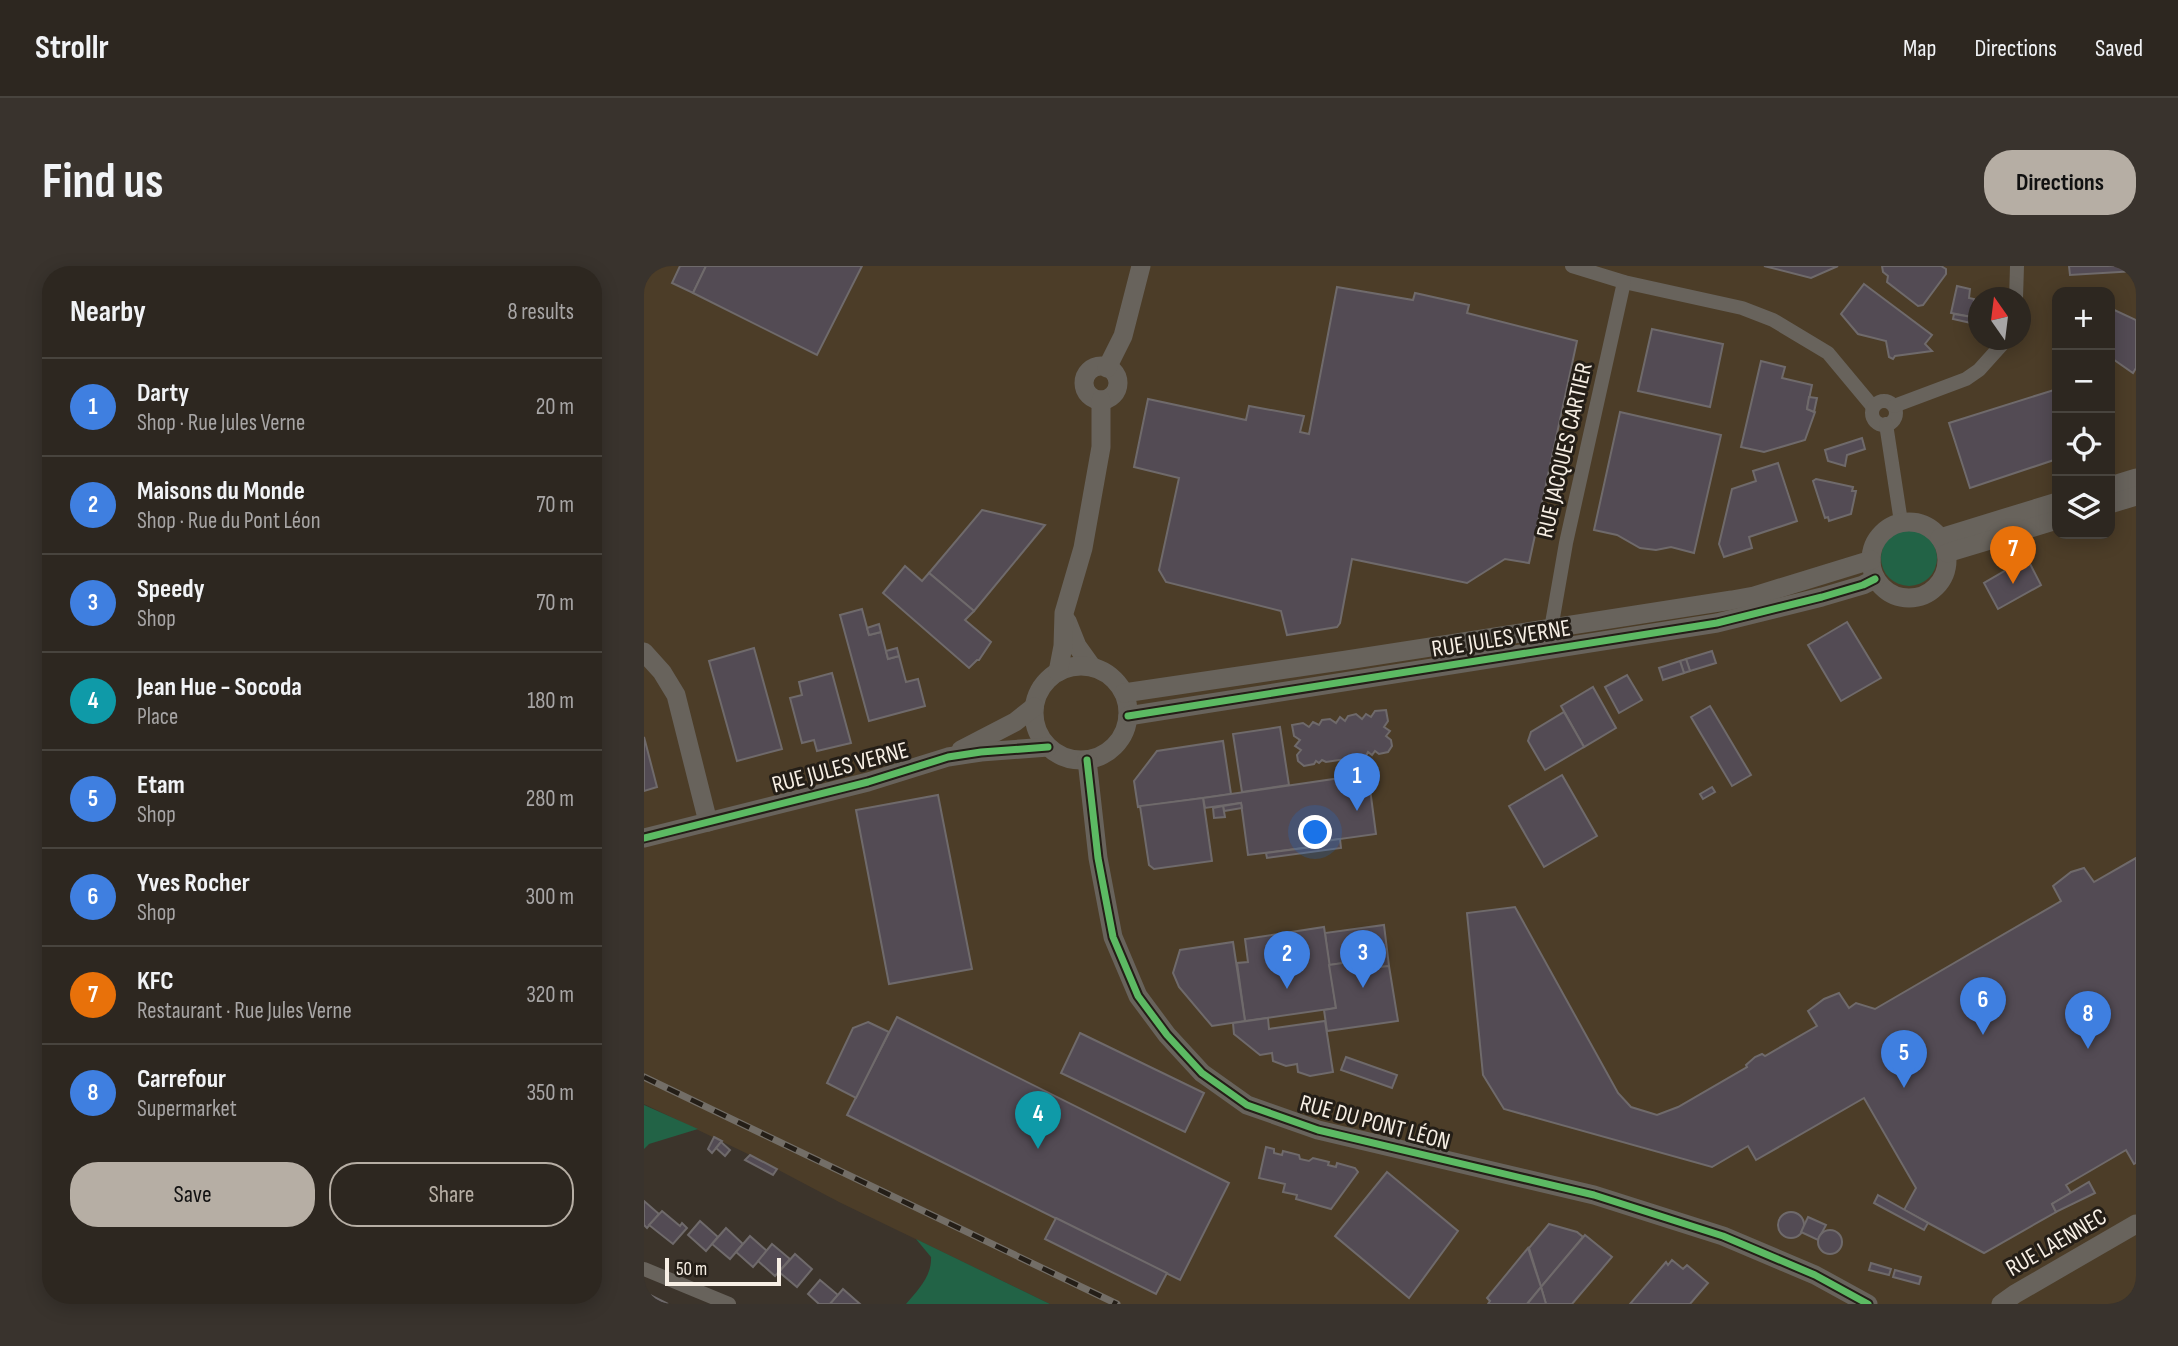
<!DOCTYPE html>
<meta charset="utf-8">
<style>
body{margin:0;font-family:"Sofia Sans Condensed",sans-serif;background:#39332d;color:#f1f3f6}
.controls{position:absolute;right:21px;top:21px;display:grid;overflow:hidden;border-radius:14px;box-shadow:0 4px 18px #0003}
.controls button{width:63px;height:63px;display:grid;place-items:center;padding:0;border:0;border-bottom:2px solid #48443e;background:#2d2720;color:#f1f3f6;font:35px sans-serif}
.compass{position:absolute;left:1324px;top:21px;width:63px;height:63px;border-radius:50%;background:#2d2720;box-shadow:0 4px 18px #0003;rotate:346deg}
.scale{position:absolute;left:21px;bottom:18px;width:116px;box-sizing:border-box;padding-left:7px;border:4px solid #f7efe5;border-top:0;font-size:19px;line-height:24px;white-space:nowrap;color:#f7efe5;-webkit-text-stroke:5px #241e17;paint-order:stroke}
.you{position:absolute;left:672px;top:567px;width:24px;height:24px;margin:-18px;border:5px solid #fff;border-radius:50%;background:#1a73e8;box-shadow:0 0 0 10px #1a73e833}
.badge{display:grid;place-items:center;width:46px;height:46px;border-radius:50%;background:#b6aea4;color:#fff;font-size:23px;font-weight:700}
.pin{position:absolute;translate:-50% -58px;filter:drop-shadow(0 2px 4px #0008)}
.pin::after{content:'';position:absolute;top:37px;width:24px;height:21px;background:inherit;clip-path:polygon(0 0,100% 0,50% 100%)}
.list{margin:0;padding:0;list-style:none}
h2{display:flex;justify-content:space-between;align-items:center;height:91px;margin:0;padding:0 28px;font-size:30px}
h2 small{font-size:23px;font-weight:400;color:#a7a5a5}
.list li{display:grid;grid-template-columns:46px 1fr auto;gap:21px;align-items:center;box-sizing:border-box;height:98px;padding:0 28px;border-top:2px solid #48443e}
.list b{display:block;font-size:26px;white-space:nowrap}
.list p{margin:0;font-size:23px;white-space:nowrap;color:#a7a5a5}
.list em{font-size:23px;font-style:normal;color:#a7a5a5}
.actions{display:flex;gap:14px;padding:21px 28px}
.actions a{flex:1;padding:16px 0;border:2px solid #b6aea4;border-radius:28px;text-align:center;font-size:24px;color:#b6aea4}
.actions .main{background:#b6aea4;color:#111}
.icon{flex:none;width:38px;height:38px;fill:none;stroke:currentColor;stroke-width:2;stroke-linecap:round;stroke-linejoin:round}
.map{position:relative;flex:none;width:1492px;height:1038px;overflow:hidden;border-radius:28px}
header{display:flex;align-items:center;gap:42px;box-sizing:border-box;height:98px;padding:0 35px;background:#2d2720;border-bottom:2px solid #48443e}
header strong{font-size:33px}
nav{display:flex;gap:38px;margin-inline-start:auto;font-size:24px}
.intro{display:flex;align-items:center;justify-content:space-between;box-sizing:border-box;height:168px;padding:0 42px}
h1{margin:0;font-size:49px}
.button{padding:18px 32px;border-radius:28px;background:#b6aea4;color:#111;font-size:24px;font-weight:700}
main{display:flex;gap:42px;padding:0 42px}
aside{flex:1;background:#2d2720;border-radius:28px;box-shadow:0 4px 18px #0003}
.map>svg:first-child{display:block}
</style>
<header>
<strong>Strollr</strong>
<nav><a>Map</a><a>Directions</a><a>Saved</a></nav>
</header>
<div class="intro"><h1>Find us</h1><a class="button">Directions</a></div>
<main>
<aside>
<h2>Nearby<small>8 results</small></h2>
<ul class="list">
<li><span class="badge" style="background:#3f7fe0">1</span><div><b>Darty</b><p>Shop · Rue Jules Verne</p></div><em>20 m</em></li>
<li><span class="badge" style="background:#3f7fe0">2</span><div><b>Maisons du Monde</b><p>Shop · Rue du Pont Léon</p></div><em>70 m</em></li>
<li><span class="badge" style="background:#3f7fe0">3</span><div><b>Speedy</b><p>Shop</p></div><em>70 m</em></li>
<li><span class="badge" style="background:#0f9aa8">4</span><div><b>Jean Hue - Socoda</b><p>Place</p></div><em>180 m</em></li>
<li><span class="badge" style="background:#3f7fe0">5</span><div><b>Etam</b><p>Shop</p></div><em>280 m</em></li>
<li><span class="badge" style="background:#3f7fe0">6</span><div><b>Yves Rocher</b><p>Shop</p></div><em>300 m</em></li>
<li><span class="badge" style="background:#e8710a">7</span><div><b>KFC</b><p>Restaurant · Rue Jules Verne</p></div><em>320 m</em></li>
<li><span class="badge" style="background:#3f7fe0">8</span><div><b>Carrefour</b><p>Supermarket</p></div><em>350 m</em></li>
</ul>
<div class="actions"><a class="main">Save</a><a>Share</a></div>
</aside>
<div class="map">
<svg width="1492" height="1038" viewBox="0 0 1492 1038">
<rect width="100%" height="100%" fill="#3c342b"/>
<path fill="#4c3d28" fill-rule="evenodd" d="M0,0H1492V1038H406L195,936L106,889L0,838ZM1413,26H1466V268H1413ZM1335,32H1377V74H1335Z"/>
<g fill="#226346">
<circle cx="1265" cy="292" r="28"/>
<polygon points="0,839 54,863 5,878 0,883"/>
<path d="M272,973L406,1038H262C274,1024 288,1010 287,991Z"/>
</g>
<g fill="#534b54" stroke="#6f6a6b" stroke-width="2">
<polygon points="36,0 62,0 49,27 28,17"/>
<polygon points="62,0 218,0 173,89 49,27"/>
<polygon points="1120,0 1194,0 1167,12"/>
<polygon points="1238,0 1297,0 1302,3 1302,8 1279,39 1274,40 1243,16 1244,10 1239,6"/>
<polygon points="1425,0 1492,0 1492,5 1426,9"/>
<polygon points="1220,18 1288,69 1281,78 1288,85 1251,90 1249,93 1245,91 1242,75 1214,68 1197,48"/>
<polygon points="1313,20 1326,23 1325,32 1330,33 1328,51 1307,47"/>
<polygon points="693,21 769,34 771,27 825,39 823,47 933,75 885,297 861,293 823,317 708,293 696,357 693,361 643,369 637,345 522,316 515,304 535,212 490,201 504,133 602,154 605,140 660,150 656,166 665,168"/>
<polygon points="1466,42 1492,54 1492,102 1489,107 1466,91"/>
<polygon points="1310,48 1328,51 1327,57 1309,53"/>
<polygon points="1008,63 1079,78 1066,141 994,125"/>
<polygon points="1117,95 1141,101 1138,112 1168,119 1163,143 1171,146 1161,174 1120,186 1097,181"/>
<polygon points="1413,123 1413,193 1326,222 1305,157"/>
<polygon points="1165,131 1173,132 1170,146 1163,143"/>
<polygon points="976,146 1077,169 1050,287 1027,281 1012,284 996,282 973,269 950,264"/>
<polygon points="1218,172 1221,183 1203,189 1201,200 1184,195 1181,184"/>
<polygon points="1134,197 1153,255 1105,271 1108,282 1080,291 1075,278 1088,223 1112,215 1109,205"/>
<polygon points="1172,213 1209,221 1208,225 1212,225 1207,248 1185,255 1184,251 1181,252 1169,215"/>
<polygon points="338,244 401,259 330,345 285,307"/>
<polygon points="1383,292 1397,319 1354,343 1340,317"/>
<polygon points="261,300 278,315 285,307 330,345 321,354 347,376 335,394 333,394 325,402 239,327"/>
<polygon points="218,343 225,369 237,366 244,393 255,390 262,416 274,413 281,440 225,455 196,349"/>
<polygon points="1203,356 1237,412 1197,435 1164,379"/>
<polygon points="235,358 237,366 225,369 223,362"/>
<polygon points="110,382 138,483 93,495 65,395"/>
<polygon points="253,382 255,390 244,393 242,385"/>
<polygon points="1068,385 1072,397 1046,405 1042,393"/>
<polygon points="1042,393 1046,405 1040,407 1036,395"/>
<polygon points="1036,395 1040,407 1019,414 1015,402"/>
<polygon points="188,407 207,477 173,485 170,474 158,477 146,432 158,429 155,416"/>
<polygon points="983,409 998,434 975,447 961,421"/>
<polygon points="949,421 972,462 940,481 917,440"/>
<polygon points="1066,440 1107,509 1088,520 1047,451"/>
<polygon points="742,444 744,455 740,461 746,465 742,470 747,474 748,480 744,486 735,488 731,485 728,489 724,486 722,490 682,496 678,494 675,497 672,495 670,498 660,500 654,495 653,489 657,484 651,480 656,474 650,470 648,459 659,457 665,461 669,456 675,459 678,454 686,453 692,457 696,451 701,455 704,450 712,448 718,453 722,448 727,451 731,445"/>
<polygon points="920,446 940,481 901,504 884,475 887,466"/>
<polygon points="636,461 645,519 598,526 589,468"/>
<polygon points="0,471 13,521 0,525"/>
<polygon points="579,475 587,528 494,541 490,515 513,485"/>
<polygon points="724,508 732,568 667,577 667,581 604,589 597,537 561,542 559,532"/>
<polygon points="918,509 953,570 900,601 865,540"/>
<polygon points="1068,521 1071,526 1059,533 1056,528"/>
<polygon points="294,529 328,703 245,718 212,544"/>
<polygon points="559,532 568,595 510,603 505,599 496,540"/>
<polygon points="597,537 598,542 580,545 579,540"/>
<polygon points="579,540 581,551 570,552 569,542"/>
<polygon points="696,573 697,582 623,592 622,587 667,581 667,577"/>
<polygon points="1492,592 1492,897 1490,898 1482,884 1422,919 1427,927 1408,938 1412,946 1340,987 1260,944 1272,922 1220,832 1112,894 1104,880 1068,901 860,843 839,809 823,647 871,641 974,827 987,841 1013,849 1034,841 1103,801 1102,799 1111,791 1118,788 1121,790 1173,760 1164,745 1180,733 1195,727 1205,742 1212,737 1231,743 1417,635 1409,620 1427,606 1440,602 1450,616"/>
<polygon points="740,659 745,700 728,702 726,693 685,699 681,667"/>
<polygon points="680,661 692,742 601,755 593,697 604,696 601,673"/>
<polygon points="589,676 601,755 568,760 535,721 529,707 536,684"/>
<polygon points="726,693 728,702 745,700 754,755 683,765 680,744 692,742 685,699"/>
<polygon points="253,751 585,917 536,1014 203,849"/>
<polygon points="624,752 625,763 681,755 689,806 666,810 654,806 653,798 642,800 629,795 628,787 616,789 590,768 589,757"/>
<polygon points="224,756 245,766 212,832 183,817 209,762"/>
<polygon points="436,767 560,827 541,866 417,807"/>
<polygon points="702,791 753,809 748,822 697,804"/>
<polygon points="70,871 78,875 68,887 64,883"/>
<polygon points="77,876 86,884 81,890 72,882"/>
<polygon points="622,881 630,883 630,887 638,889 639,885 655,889 656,893 665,895 669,892 685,896 684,899 692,901 693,897 711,902 714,906 687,943 652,933 653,929 639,926 641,918 615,912"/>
<polygon points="106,889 133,903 129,909 101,894"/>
<polygon points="743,906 814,965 765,1032 691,970"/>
<polygon points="1445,916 1451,927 1412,946 1408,938"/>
<polygon points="1234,929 1284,957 1280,964 1230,937"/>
<polygon points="0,935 15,948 3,962 0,959"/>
<polygon points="18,945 36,960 38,957 43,962 29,978 5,959"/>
<circle cx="1147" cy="959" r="13"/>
<polygon points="1164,951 1182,959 1174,974 1157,966"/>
<polygon points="412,952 523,1007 512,1028 401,973"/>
<polygon points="56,955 74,971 62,985 44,969"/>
<polygon points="905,958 933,966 939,971 897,1021 885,982"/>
<polygon points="82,962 99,978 86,993 68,978"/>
<circle cx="1186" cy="976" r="12"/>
<polygon points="941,969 968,991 928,1038 902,1038 897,1021"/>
<polygon points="106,970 123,985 109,1001 92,986"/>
<polygon points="128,978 146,993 131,1010 114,995"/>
<polygon points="884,982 897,1021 883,1038 844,1038 846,1035 843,1032"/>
<polygon points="151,988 168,1003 153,1021 135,1006"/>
<polygon points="1028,994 1039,1003 1043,999 1064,1017 1046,1038 986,1038 1022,996 1024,999"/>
<polygon points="1227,997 1247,1003 1245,1009 1225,1004"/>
<polygon points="1251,1004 1277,1011 1275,1018 1249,1011"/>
<polygon points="176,1014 194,1029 186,1038 175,1038 164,1028"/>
<polygon points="897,1021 902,1038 883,1038 884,1037"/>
<polygon points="199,1023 216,1038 186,1038"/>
<polygon points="4,1028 24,1038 0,1038"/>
</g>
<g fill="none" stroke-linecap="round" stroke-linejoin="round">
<g stroke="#68635c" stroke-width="14">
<polyline points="928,0 980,16 1098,42 1129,54 1184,87 1229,141"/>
<polyline points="1372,32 1373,0"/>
<circle cx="1240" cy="147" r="12"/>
<polyline points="1250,140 1322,113 1335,104 1362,74"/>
<polyline points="1242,158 1257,256"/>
<polyline points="907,363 922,277 980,16"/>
<polyline points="0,1003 85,1038"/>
</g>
<g stroke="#68635c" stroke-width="19">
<circle cx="457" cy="117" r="17"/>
<polyline points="463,102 479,70 497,0"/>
<polyline points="1466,220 1492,212"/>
<polyline points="1466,238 1492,230"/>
<circle cx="1265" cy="294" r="38"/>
<polyline points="1296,272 1413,236"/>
<polyline points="1303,287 1413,254"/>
<polyline points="423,355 433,380 448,401"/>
<polyline points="0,386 18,406 32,429 64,556"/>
<circle cx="437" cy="447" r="47"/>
<polyline points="414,406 419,380 420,347 439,282 457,181 457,134"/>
<polyline points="480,427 703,394 1088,334 1110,330 1227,294"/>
<polyline points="484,450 1073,357 1178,331 1219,319 1231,313"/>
<polyline points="317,484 371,456 390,441"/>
<polyline points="443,494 454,592 469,671 494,730 523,769 558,807 603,839 674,864 950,929 1079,970 1171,1009 1224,1038"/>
<polyline points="0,572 224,516 304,491 337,486 404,481"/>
<polyline points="1357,1038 1371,1028 1492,958"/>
</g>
<g stroke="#736e67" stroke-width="7">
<polyline id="rail" points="0,811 473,1038"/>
</g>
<use href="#rail" stroke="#241e17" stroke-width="4.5" stroke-dasharray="13" stroke-linecap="butt"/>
<g stroke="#241e17" stroke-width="11">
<g id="cycleway">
<polyline points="484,450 1073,357 1178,331 1219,319 1231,313"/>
<polyline points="443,494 454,592 469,671 494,730 523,769 558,807 603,839 674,864 950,929 1079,970 1171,1009 1224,1038"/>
<polyline points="0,572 224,516 304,491 337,486 404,481"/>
</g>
</g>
<use href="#cycleway" stroke="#5cba63" stroke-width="7"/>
</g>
<g text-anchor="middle" stroke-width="6" stroke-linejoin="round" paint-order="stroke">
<g font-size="24" fill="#f7efe5" stroke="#241e17">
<text transform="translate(920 184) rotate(-77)" y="8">RUE JACQUES CARTIER</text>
<text transform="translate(857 372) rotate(-9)" y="8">RUE JULES VERNE</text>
<text transform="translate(196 501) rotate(-15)" y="8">RUE JULES VERNE</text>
<text transform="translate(731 856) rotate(15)" y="8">RUE DU PONT LÉON</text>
<text transform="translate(1412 976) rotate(-30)" y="8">RUE LAENNEC</text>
</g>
</g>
</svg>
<div class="controls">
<button>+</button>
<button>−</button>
<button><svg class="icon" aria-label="locate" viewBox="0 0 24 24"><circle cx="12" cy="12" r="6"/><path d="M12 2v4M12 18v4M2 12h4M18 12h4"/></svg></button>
<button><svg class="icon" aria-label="layers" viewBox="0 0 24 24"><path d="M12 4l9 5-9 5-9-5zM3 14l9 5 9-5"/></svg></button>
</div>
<svg class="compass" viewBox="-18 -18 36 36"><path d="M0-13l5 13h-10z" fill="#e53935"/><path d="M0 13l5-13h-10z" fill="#a7a5a5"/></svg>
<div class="scale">50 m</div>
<div class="you"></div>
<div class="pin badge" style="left:713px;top:545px;background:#3f7fe0">1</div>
<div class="pin badge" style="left:643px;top:723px;background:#3f7fe0">2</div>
<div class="pin badge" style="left:719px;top:722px;background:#3f7fe0">3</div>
<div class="pin badge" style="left:394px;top:883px;background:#0f9aa8">4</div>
<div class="pin badge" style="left:1260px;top:822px;background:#3f7fe0">5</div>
<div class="pin badge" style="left:1339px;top:769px;background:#3f7fe0">6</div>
<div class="pin badge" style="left:1369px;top:318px;background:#e8710a">7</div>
<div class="pin badge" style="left:1444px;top:783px;background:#3f7fe0">8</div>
</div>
</main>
